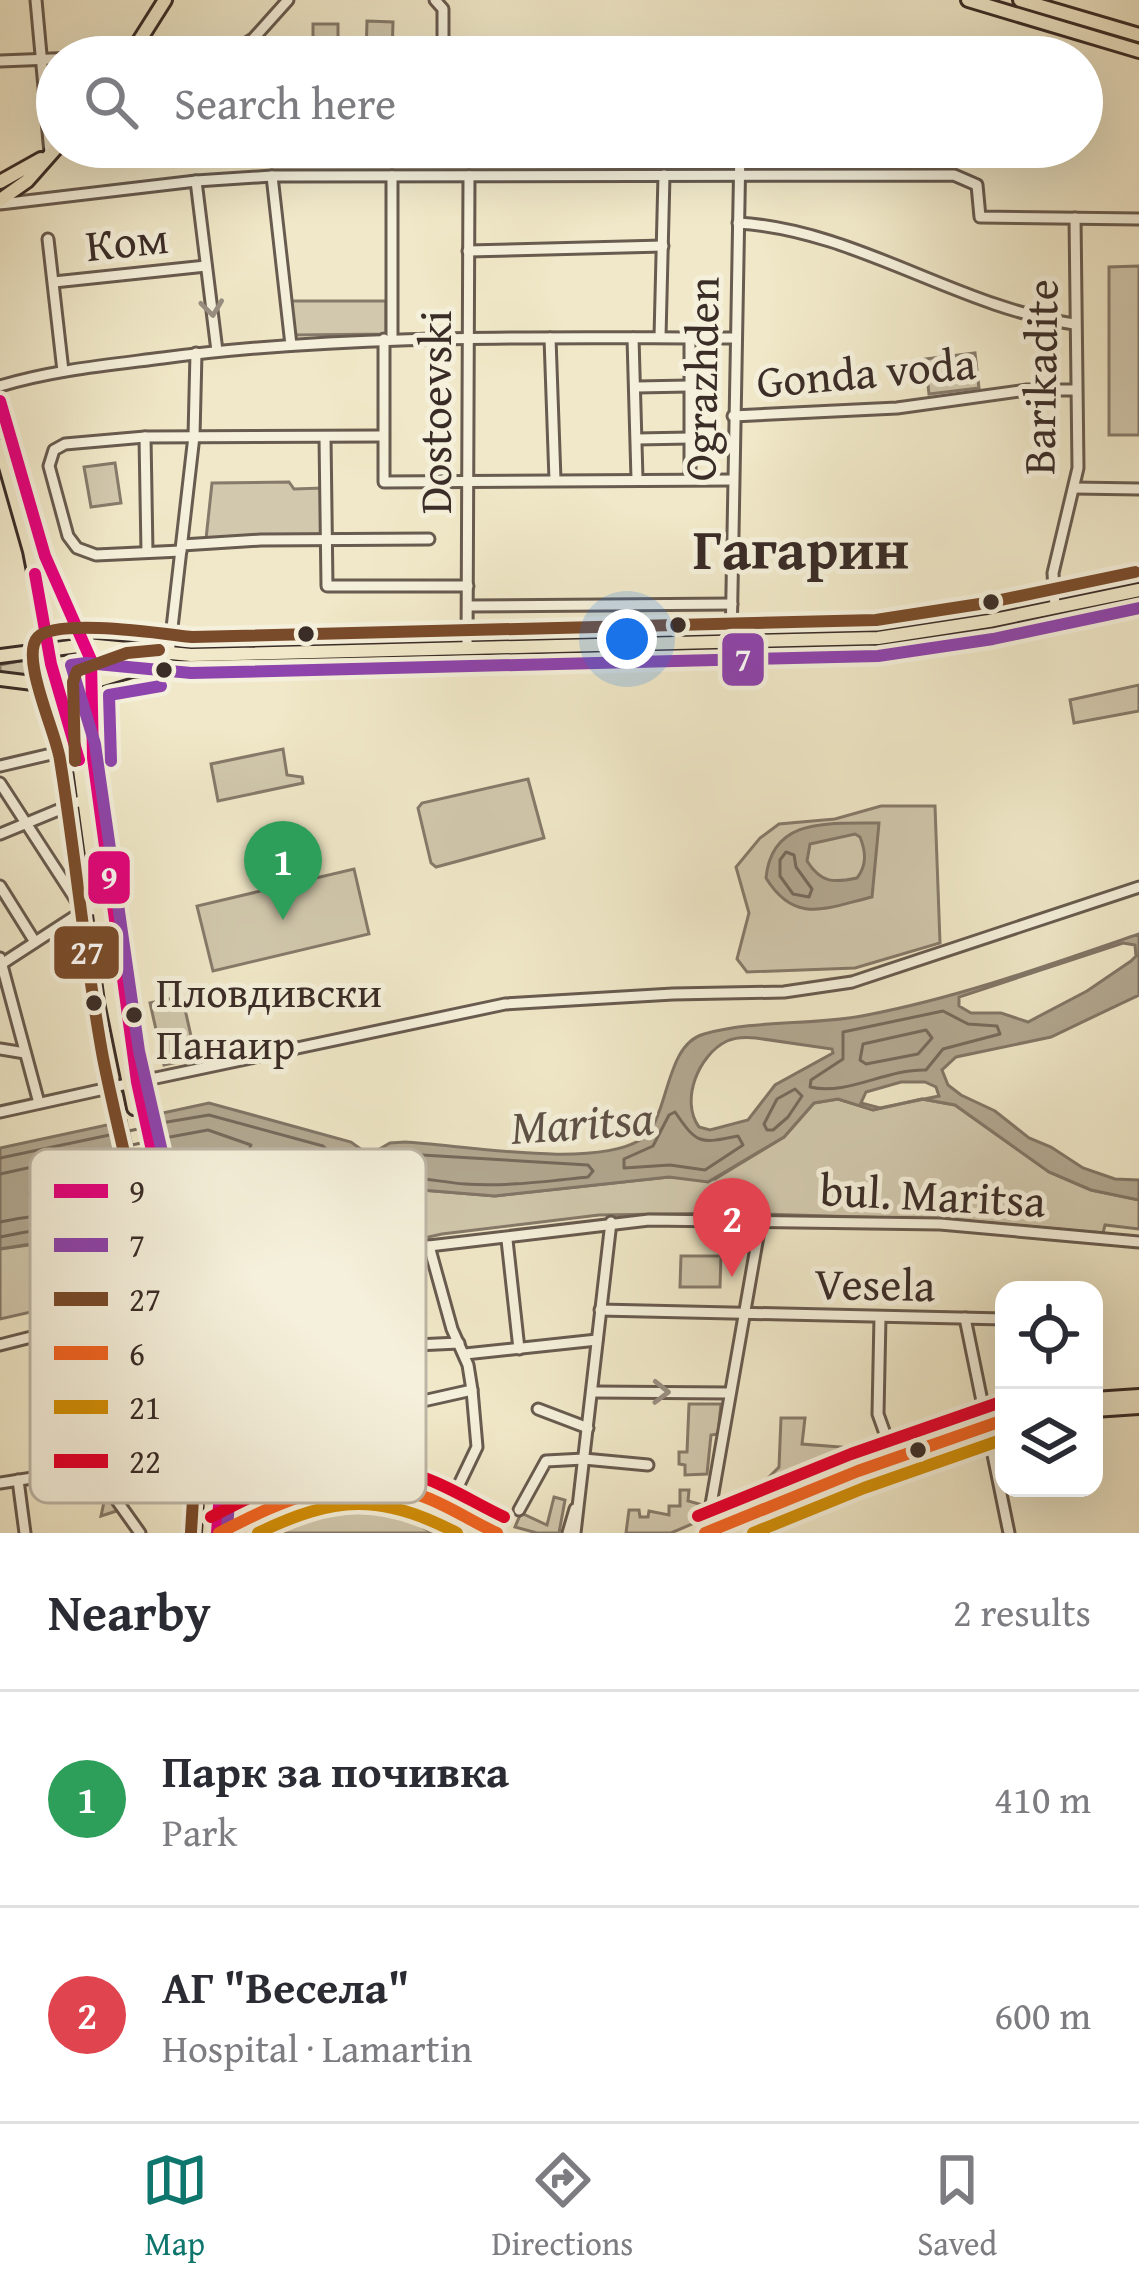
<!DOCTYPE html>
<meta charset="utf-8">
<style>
body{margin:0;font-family:"Gentium Book Plus",serif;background:#f7f7f7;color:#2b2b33}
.controls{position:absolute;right:36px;bottom:36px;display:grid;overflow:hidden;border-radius:24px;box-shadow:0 12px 48px #0002}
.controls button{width:108px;height:108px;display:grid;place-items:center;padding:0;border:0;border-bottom:3px solid #e1e1e2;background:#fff;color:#2b2b33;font:60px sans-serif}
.you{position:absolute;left:627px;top:639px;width:42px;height:42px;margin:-30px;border:9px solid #fff;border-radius:50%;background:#1a73e8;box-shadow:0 0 0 18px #1a73e833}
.badge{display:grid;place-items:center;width:78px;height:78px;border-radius:50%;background:#0f766e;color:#fff;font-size:39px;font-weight:700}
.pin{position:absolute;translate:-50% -99px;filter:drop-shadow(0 3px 6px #0008)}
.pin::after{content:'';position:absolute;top:63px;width:42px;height:36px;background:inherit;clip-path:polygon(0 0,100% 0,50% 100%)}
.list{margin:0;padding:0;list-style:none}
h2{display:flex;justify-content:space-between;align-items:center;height:156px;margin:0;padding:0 48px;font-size:51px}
h2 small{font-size:39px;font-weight:400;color:#7c7c81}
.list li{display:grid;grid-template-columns:78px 1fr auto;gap:36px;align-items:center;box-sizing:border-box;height:216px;padding:0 48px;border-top:3px solid #e1e1e2}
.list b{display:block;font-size:45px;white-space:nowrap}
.list p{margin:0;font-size:39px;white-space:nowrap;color:#7c7c81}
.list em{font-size:39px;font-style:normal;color:#7c7c81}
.icon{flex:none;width:66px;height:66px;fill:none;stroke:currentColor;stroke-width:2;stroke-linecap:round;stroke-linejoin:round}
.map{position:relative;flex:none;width:1139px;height:1533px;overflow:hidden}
.search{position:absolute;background:#fff;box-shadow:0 12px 48px #0002;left:36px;right:36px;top:36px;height:132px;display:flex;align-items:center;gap:30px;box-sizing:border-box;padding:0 42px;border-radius:66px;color:#7c7c81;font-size:45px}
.sheet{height:588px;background:#fff}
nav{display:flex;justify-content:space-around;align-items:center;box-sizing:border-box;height:168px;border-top:3px solid #e1e1e2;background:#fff;font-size:33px;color:#7c7c81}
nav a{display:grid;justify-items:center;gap:6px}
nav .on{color:#0f766e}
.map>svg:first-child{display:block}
</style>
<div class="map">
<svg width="1139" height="1533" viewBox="0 0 1139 1533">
<rect width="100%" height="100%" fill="#f0e8c8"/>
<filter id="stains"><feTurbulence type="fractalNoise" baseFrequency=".00167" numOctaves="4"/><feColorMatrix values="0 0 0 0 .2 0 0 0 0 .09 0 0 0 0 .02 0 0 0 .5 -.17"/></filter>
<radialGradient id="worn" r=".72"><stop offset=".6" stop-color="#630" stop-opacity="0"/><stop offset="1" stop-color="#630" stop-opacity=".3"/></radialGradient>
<g fill="#d1c8ad" stroke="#867a6a" stroke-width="3">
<polygon points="367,21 393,22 392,57 366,57"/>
<rect x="313" y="24" width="25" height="33"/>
<polygon points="1139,266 1139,435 1109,435 1109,267"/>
<polygon points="289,301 386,301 386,334 294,335"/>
<polygon points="975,353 979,388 929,394 925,359"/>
<polygon points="115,463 121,503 91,507 84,467"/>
<polygon points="289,482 294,489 322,488 323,537 206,539 212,483"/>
<polygon points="44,656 47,679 0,673 0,665"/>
<polygon points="1139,685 1139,711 1074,723 1070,700"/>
<polygon points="87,692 86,760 66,694"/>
<polygon points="283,749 287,775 302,777 303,783 218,801 211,764"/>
<polygon points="528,779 544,838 436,867 431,863 418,808 422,803"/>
<polygon points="881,806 935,806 940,943 855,968 747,972 737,959 749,913 736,867 760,838 779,824 835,819"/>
<polygon points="354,869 369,934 213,971 197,906"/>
<polygon points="182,996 196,1058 164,1065 150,1003"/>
<polygon points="838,1099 873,1110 922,1099 955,1105 1049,1172 1091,1190 1139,1200 1139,1229 1105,1225 1103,1233 959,1220 727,1213 599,1215 442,1234 205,1287 198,1274 0,1319 0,1249 58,1241 94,1242 181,1265 336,1229 344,1225 361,1203 397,1188 495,1196 669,1177 715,1179 784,1137 814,1103"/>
<polygon points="681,1256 721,1256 720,1287 680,1287"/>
<polygon points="689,1404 721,1404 718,1434 711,1435 707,1474 685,1475 685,1465 679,1464 679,1452 687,1452"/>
<polygon points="781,1418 805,1418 802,1444 854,1448 845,1466 754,1500 751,1488 759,1487 779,1467"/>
<polygon points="95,1477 120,1510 101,1516 104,1502 100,1495 89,1496 89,1492 64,1497 62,1479"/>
<polygon points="680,1490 689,1490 688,1501 703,1505 699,1521 671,1533 626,1533 629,1510 639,1510 640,1517 648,1517 649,1511 669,1515 669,1506 680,1506"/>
<polygon points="554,1497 565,1500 559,1533 537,1533 515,1527 521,1513 547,1525"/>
<polygon points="350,1498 429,1515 424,1528 433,1533 259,1533 297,1513"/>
</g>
<g fill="#b2a891" stroke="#827667" stroke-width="3" fill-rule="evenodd">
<path d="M879,823L872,897C826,908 795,925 766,878C772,816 830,824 879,823ZM855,834L860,837C866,852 867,865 857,878C833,883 821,883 807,861L810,844Z"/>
<path d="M1139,934V995L1051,1037L956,1057L942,1070L948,1085L961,1095L995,1111L1029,1138L1051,1147L1083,1168L1115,1179L1139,1180V1200L1091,1190L1049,1172L955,1105L922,1099L873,1110L838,1099L814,1103L784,1137L708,1182L669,1177L495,1196L397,1188L362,1203L344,1225L336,1229L181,1265C158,1266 147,1255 127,1248C87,1233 40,1242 0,1249V1148L209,1103L351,1142L369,1155L390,1143L405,1142C462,1145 592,1169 640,1140C670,1122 663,1045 704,1034C757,1019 813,1026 867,1015C960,997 1049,965 1139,934ZM1123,943L1135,945L1136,956L1131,961L1087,991L1028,1022L1001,1013H971L959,1006V997ZM756,1038L832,1049L833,1053L775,1085L748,1120L710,1130L699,1127C680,1101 698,1055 727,1041C736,1037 746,1037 756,1038ZM901,1082H925L936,1087L939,1096L880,1108L861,1103L866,1092ZM308,1169L347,1172C341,1181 333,1199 326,1205C314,1216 257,1200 239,1198L238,1187L255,1178Z"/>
</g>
<polygon fill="#f0e8c8" points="150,1107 186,1270 162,1271 126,1113"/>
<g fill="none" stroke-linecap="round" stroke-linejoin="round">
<g stroke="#766a5c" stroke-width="3">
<polygon points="786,852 794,855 796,867 812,889 809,897 793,894 780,876 780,860"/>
<path d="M943,1011L968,1024L997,1026L1000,1034L943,1049L926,1070C885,1069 848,1096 810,1087L811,1080L843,1059V1032Z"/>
<polygon points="926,1030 932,1038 918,1054 866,1064 860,1060 863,1044"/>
<polygon points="795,1089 802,1096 788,1117 773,1130 767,1130 764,1124 777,1099"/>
<path d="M675,1112C697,1144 699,1144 738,1136L743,1145L705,1170L670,1165L624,1168V1159L653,1146L669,1115Z"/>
<path d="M155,1124L209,1115L323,1146L327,1150L322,1157L276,1161L242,1169L225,1182H198L183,1189L176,1203L186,1215C203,1218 211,1211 227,1209C243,1206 273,1211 284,1223C262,1242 214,1248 183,1252"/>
<polyline points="159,1139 208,1130 251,1145 248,1152 219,1166 190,1169 168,1182"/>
<path d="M405,1154L588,1165L593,1171L588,1177C548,1181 506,1187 465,1184C427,1181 400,1170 363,1187L357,1185L360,1167C377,1166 388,1156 405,1154Z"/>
<polyline points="0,1158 138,1129"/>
<polyline points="145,1161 34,1186 30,1193 35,1198 77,1195 138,1204 149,1179"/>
<polyline points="0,1174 141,1143"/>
<path d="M0,1222C53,1211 113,1206 161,1236"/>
<path d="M0,1237C40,1228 89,1222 129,1236C142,1240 153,1249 165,1253"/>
</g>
<g stroke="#685b4f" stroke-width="15">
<g id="minor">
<polyline points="36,0 50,153"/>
<polyline points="435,0 443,9 443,57"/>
<polyline points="572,57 584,50 598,57"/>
<polyline points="0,61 232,52 253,39 288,0"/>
<polyline points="717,147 718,147"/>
<polyline points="272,176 291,345"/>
<polyline points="196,181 217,351"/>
<polyline points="0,204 196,181 272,176 954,175 977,185 980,217 1139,219"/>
<path d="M738,223C856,230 957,307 1074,324"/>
<polyline points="48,239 63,371"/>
<polyline points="468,251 663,246"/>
<polyline points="54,282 206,266"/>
<polyline points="660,337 664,175"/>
<polyline points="550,338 555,480"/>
<polyline points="633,338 637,479"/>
<polyline points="690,338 690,479"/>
<polyline points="384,339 384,482 732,480"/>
<polyline points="392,339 392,176"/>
<path d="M0,386C53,370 108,365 163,358C353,333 544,338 734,338"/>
<polyline points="637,387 689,386"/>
<polyline points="733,416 897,408 1027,390 1075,390"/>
<polyline points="145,437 147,552"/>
<polyline points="325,437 327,586 468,586"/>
<polyline points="637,439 690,438"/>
<polyline points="1074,488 1139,489"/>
<polyline points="182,545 261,540 429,539"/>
<polyline points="181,551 96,555 77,548 68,536 49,466 54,450 65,444 145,437 383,436"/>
<polyline points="1052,590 1139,570"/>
<polyline points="468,606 732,604"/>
<polyline points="1055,607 1053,573 1078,468 1075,218"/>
<polyline points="731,645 740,147"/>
<polyline points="467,649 469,176"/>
<polyline points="169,654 194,436 196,353"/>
<polyline points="0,766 77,748"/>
<polyline points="0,783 83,911"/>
<polyline points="0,834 85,799"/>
<polyline points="0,886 35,942"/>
<polyline points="0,958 39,1103"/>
<polyline points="0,965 83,911 99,909"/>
<polyline points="0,1049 25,1053"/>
<polyline points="137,1082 505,1004 673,994 784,992 852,982 1139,887"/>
<polyline points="0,1112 127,1084"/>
<polyline points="507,1240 519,1349"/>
<polyline points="429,1246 452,1329 468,1365 472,1390 477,1447 455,1493"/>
<polyline points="199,1306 292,1278 429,1246 649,1220 940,1224 1139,1242"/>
<polyline points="600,1310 1004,1319"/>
<polyline points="880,1317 878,1414 889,1445"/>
<polyline points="965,1318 1009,1533"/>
<polyline points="0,1345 166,1303"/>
<polyline points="363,1345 357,1358 374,1412 372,1472"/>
<polyline points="369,1345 385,1264"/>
<polyline points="465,1354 597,1340"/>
<polyline points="593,1392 730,1393"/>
<polyline points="538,1409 588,1428"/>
<polyline points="374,1412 472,1390"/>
<polyline points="88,1420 98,1474 140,1533"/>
<polyline points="258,1465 253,1431 286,1411 264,1352 459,1343"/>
<polyline points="18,1480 25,1533"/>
<polyline points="103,1480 150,1459"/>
<polyline points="0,1483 96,1468"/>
<polyline points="519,1510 546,1461 584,1459 648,1465"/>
<polyline points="568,1533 575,1509"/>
<polyline points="575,1533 611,1222"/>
<polyline points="706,1533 761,1219"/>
</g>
</g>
<g stroke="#3a2c27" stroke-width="18">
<g id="major">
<polyline points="968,0 1139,51"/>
<polyline points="1020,0 1139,35"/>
<polyline points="129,57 165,0"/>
<polyline points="0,182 41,159"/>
<polyline points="0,200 27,181 57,147"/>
<polyline points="0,401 45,556 91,660 93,758 137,1082 180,1279 199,1302 193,1317 223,1451 217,1533"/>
<polyline points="0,446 30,551 56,685 77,748 112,1001 134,1108"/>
<polyline points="0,656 86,645 191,655 878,638 989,621 1139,590"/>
<polyline points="0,679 73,688 132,670 152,668 879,653 947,645 1139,605"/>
<polyline points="170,1268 173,1281 166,1308 180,1328 213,1465 209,1533"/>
<polyline points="1094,1399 1139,1396"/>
<polyline points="1094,1410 1139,1407"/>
<path d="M227,1471C234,1495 242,1509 270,1502"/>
<path d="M219,1533C286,1498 345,1465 422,1496C448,1506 471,1522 497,1533"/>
<path d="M245,1533C340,1483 376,1487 470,1533"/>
<polyline points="705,1533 858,1471 1004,1420"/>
<polyline points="730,1533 1004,1433"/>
</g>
</g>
<use href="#minor" stroke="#f5f0db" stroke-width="9"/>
<use href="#major" stroke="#f0e8c8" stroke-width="12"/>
<g stroke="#f5f0db" stroke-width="21">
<g id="bus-1">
<polyline points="0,401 45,556 91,660 93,758 137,1082 180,1279 199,1302 193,1317 223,1451 217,1533"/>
<polyline points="35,574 51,664 79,760"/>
</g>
</g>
<g stroke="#f5f0db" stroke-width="21">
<g id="bus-2">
<polyline points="111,761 109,695 161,686"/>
<polyline points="227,1533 231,1463 197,1324 186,1304 191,1279 139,1051 95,744 71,665 86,663 191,673 878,656 993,639 1139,608"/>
</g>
</g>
<g stroke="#f5f0db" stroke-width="21">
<g id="bus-3">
<polyline points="75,761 73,682 77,671 127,653 159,650"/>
<path d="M191,1532L195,1467L163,1336L148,1312L154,1281C138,1207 118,1133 103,1058C85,960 76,859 60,760C57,735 19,656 38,637C58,618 163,634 192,637L876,620L986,603L1135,572"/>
</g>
</g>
<g stroke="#f5f0db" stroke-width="21">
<g id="bus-4">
<path d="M219,1533C285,1499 348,1469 422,1496C448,1505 472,1522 497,1533"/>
<polyline points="705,1533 858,1471 1004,1420"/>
</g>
</g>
<g stroke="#f5f0db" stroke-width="21">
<g id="bus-5">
<path d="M258,1533C334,1496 381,1493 457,1533"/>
<polyline points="753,1533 864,1488 1004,1439"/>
</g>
</g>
<g stroke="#f5f0db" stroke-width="21">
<g id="bus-6">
<polyline points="698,1516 851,1454 998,1403"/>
<path d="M211,1517C281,1480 348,1450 427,1479C454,1489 478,1505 504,1517"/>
</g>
</g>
<use href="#bus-1" stroke="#e5007d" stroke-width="12"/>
<use href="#bus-2" stroke="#8e44ad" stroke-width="12"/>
<use href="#bus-3" stroke="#7a4b2a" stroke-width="12"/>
<use href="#bus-4" stroke="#f26522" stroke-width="12"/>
<use href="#bus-5" stroke="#d18e08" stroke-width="12"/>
<use href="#bus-6" stroke="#e4002b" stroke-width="12"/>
</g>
<defs><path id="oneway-chevron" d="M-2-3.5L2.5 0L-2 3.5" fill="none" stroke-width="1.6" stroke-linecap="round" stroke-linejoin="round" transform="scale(3)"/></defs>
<g stroke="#988e81">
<use href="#oneway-chevron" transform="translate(212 308) rotate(83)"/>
<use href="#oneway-chevron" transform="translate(661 1392) rotate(1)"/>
</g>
<g fill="#3a2c27" stroke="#f5f0db" stroke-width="4.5">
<circle cx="991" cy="602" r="10"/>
<circle cx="678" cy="625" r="10"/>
<circle cx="306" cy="634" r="10"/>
<circle cx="164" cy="670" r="10"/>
<circle cx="94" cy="1003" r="10"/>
<circle cx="134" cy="1015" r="10"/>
<circle cx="918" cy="1450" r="10"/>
</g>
<g text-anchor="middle" stroke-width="10" stroke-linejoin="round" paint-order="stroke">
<g font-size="42" fill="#3a2c27" stroke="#f5f0db" text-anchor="start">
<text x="156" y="1007">Пловдивски<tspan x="156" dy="52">Панаир</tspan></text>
</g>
<g font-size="45" fill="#3a2c27" stroke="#f5f0db">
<text transform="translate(127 241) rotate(-6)" y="16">Ком</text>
<text transform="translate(866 372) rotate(-5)" y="16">Gonda voda</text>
<text transform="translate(1040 377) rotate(-89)" y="16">Barikadite</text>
<text transform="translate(701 379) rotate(-89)" y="16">Ograzhden</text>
<text transform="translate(435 412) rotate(-90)" y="16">Dostoevski</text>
<text transform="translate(933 1195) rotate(3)" y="16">bul. Maritsa</text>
<text transform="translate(875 1284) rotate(1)" y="16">Vesela</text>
</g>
<g font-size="48" font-style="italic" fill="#5e5147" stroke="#f5f0db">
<text transform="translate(582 1122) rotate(-4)" y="17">Maritsa</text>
</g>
<g font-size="57" font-weight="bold" fill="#3a2c27" stroke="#f5f0db">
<text x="801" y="569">Гагарин</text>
</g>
</g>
<rect x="30" y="1149" width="396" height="354" rx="18" fill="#f5f0db" stroke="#bdb5a5" stroke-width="3"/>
<rect x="54" y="1184" width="54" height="14" fill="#e5007d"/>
<rect x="54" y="1238" width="54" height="14" fill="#8e44ad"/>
<rect x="54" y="1292" width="54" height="14" fill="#7a4b2a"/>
<rect x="54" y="1346" width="54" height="14" fill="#f26522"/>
<rect x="54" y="1400" width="54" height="14" fill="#d18e08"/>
<rect x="54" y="1454" width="54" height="14" fill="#e4002b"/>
<g font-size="33" fill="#3a2c27">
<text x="129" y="1203">9</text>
<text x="129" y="1257">7</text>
<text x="129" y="1311">27</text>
<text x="129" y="1365">6</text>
<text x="129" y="1419">21</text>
<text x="129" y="1473">22</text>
</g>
<g stroke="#f5f0db" stroke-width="4.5">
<rect x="720" y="631" width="46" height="57" rx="12" fill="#8e44ad"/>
<rect x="86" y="849" width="46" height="57" rx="12" fill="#e5007d"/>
<rect x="52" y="924" width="69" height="57" rx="12" fill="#7a4b2a"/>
</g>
<g font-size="33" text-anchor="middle" font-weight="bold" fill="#fff">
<text x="743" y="671">7</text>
<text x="109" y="889">9</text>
<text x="87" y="964">27</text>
</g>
<rect width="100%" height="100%" filter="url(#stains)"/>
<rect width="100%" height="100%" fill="url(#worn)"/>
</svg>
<div class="controls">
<button><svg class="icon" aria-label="locate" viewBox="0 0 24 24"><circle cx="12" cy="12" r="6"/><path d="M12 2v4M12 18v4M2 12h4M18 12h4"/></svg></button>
<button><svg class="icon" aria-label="layers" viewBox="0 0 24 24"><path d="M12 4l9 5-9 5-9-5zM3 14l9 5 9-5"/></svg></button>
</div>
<div class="you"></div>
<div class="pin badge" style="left:283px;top:920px;background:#2e9e5b">1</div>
<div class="pin badge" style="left:732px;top:1277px;background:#e0444e">2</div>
<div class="search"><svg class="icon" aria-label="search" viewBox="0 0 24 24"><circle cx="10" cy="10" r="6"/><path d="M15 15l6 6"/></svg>Search here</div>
</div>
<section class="sheet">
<h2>Nearby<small>2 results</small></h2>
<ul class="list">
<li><span class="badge" style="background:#2e9e5b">1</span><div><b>Парк за почивка</b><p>Park</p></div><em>410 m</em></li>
<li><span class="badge" style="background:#e0444e">2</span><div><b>АГ &quot;Весела&quot;</b><p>Hospital · Lamartin</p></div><em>600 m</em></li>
</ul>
</section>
<nav>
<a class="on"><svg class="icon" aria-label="map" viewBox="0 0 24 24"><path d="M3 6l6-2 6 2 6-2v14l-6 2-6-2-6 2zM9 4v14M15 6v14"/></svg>Map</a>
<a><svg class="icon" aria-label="directions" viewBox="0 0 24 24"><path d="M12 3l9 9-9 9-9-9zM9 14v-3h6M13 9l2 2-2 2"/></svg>Directions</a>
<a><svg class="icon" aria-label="saved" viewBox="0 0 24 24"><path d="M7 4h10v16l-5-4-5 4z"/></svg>Saved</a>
</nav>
